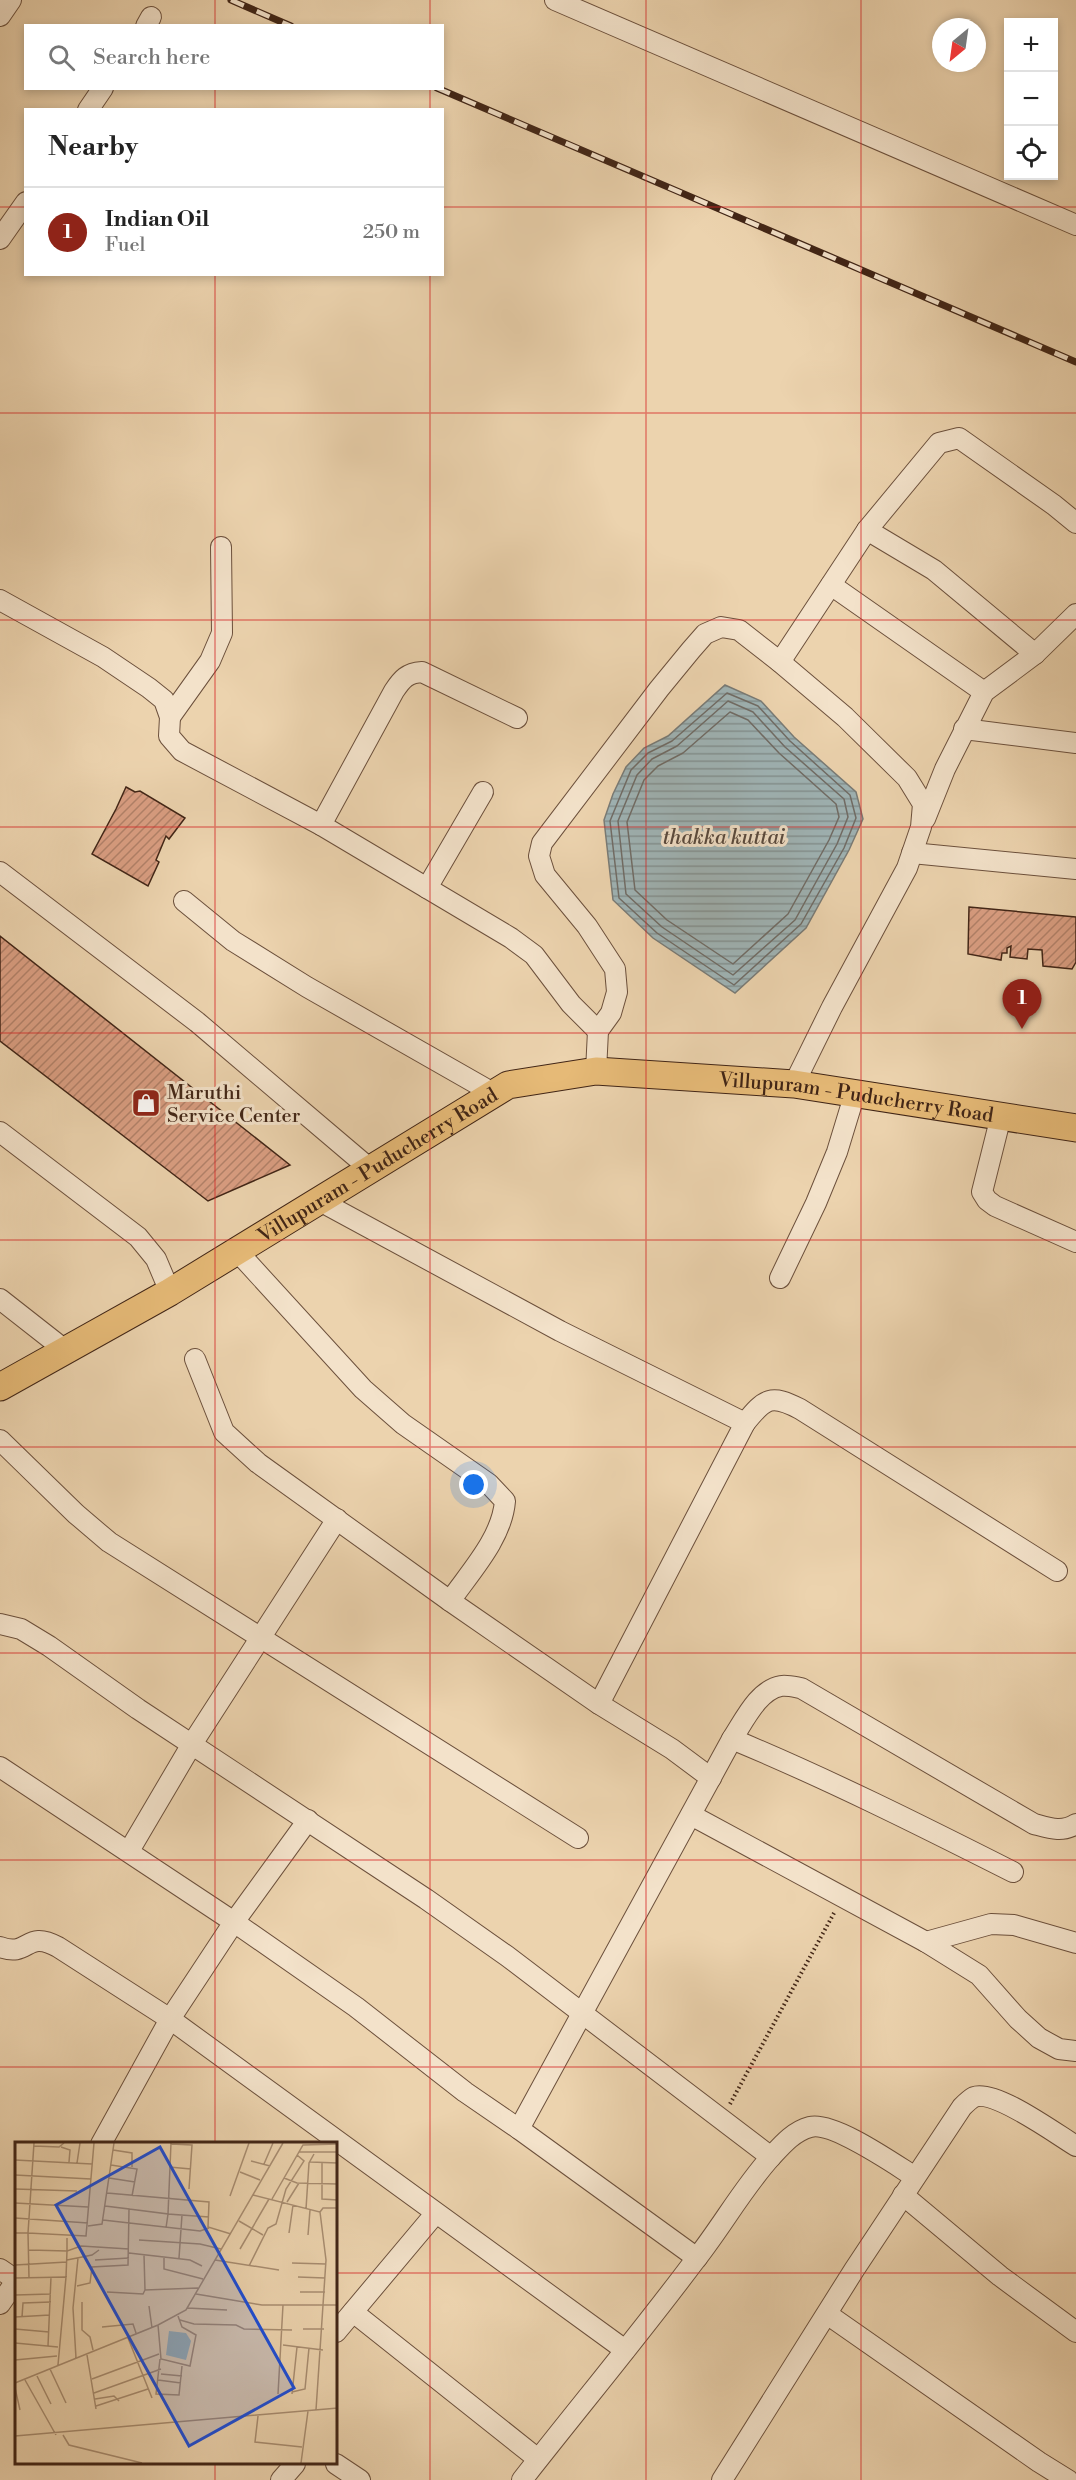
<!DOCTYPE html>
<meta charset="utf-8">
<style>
body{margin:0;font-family:"Libre Bodoni",serif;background:#f6f6f6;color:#222}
.controls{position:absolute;right:18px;top:18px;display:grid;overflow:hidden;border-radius:0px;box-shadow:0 3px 9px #0003}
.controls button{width:54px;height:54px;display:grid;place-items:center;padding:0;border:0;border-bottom:2px solid #e0e0e0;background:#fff;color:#222;font:30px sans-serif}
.compass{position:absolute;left:932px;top:18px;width:54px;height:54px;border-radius:50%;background:#fff;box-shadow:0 3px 9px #0003;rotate:209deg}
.you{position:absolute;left:474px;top:1485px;width:21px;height:21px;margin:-15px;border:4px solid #fff;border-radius:50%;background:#1a73e8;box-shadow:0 0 0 9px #1a73e833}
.badge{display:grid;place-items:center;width:39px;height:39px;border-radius:50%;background:#8f2418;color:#fff;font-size:20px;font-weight:700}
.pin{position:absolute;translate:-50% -50px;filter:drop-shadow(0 2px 3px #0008)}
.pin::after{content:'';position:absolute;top:32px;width:21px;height:18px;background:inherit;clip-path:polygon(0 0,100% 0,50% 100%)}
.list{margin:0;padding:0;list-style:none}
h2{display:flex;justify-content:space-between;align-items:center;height:78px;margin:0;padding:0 24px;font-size:26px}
h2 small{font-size:20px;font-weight:400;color:#767676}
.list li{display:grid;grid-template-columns:39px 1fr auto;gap:18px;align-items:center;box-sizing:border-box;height:90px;padding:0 24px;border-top:2px solid #e0e0e0}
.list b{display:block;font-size:22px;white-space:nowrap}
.list p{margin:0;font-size:20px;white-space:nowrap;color:#767676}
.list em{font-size:20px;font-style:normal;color:#767676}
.icon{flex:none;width:33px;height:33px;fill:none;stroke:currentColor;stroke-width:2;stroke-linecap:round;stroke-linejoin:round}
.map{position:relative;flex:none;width:1076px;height:2480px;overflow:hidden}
.search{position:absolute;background:#fff;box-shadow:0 3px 9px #0003;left:24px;top:24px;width:420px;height:66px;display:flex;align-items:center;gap:15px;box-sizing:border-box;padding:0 21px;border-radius:0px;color:#767676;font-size:22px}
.panel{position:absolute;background:#fff;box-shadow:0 3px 9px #0003;left:24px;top:108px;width:420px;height:168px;border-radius:0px}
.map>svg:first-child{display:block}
</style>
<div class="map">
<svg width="1076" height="2480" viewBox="0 0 1076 2480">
<defs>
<pattern id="water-rules" width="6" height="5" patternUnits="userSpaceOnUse" patternTransform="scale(1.5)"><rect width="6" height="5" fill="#9fb4b6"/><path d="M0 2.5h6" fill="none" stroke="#839293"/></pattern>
<pattern id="building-hatch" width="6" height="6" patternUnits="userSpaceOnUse" patternTransform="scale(1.5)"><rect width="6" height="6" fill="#da9e82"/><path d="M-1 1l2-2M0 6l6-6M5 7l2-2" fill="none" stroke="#b28169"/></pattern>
</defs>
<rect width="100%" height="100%" fill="#ecd3ae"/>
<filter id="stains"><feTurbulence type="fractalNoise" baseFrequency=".00333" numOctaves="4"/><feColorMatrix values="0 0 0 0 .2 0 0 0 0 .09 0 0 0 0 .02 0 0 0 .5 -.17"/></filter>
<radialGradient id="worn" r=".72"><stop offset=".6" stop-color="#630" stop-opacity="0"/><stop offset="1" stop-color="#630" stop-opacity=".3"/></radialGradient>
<polygon fill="url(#water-rules)" stroke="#797b76" stroke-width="1.5" points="725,685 761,701 794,737 856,792 863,819 849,850 806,928 735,993 653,938 613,900 604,820 613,794 626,767 644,748 668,736"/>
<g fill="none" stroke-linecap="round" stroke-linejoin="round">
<g stroke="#706c66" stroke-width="1.5">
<polygon points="727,693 758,706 790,741 850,795 856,818 844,848 801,924 734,985 657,933 619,898 610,821 631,770 648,753 672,741"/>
<polygon points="728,701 753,712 785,747 844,799 848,817 837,844 795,920 733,975 662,927 626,894 618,821 637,775 652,759 677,746"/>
<polygon points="730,712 748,720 779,753 836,804 839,817 829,840 788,914 733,964 667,920 635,890 627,822 644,780 658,766 683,753"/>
</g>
</g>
<g fill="url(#building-hatch)" stroke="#412516" stroke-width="1.5">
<polygon points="126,787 135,792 140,791 185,818 169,839 166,836 156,860 159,862 148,886 92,854 116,809"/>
<polygon points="969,907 1076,917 1076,962 1072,969 1043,966 1042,950 1028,949 1027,959 1010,957 1011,946 1007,948 1007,953 1002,953 1001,960 968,954"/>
<polygon points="0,936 290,1165 208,1201 0,1041"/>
</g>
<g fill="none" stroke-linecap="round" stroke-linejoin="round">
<g stroke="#6c503c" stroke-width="22">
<g id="minor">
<polyline points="555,0 1076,225"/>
<polyline points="0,16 11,0"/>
<polyline points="146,26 151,17"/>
<polyline points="88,110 103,88"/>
<polyline points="0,239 26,202"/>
<polyline points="867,530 934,570 1035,654"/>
<polyline points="831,585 984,692"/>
<polyline points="0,600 103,657 149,688 164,700 170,717 169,736 182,751 321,825 511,938 534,955 571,1004 598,1031"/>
<polyline points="780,662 867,530 939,443 959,438 1054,505 1076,523"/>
<polyline points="170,717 210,661 222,633 221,547"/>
<polyline points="964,729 1076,743"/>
<polyline points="925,819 945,769 984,692 1035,654 1076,614"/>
<path d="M321,825L394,691C402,679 407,673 422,672L517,718"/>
<polyline points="912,853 1076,869"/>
<polyline points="0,872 197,1022 369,1168"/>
<polyline points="427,888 483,792"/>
<polyline points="184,901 233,941 307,987 493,1093"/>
<polyline points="596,1071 598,1031 611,1013 617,992 615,969 587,926 545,875 539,856 542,843 659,689 691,650 705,634 721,627 739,630 780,662 845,717 907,778 923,804 921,827 907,868 832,1007 794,1084"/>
<polyline points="1001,1116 982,1192 987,1200 995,1206 1076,1242"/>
<polyline points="0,1132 138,1237 156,1259 170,1292"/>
<polyline points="318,1200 560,1331 745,1423 599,1704"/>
<path d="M237,1251L363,1389L403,1424L489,1484L505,1501C502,1538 471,1571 450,1601"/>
<polyline points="780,1278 816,1203 837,1152 855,1093"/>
<polyline points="0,1299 65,1350"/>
<polyline points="195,1359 224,1432 258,1463 450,1601 599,1704 672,1749 711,1778"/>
<path d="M745,1423C765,1398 771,1394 800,1409L1057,1571"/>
<polyline points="0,1440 76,1514 109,1542 578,1838"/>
<polyline points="0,1624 21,1629 49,1646 138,1709 426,1899 507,1956 771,2157"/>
<path d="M732,1739C828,1779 920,1825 1013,1872"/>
<polyline points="0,1767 234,1922 170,2019 101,2144"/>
<polyline points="691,1815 926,1942 979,1975 1018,2019 1039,2038 1059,2049 1076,2051"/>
<polyline points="308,1820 234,1922 356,2007 465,2092 519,2129"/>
<polyline points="129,1851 192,1744 337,1519"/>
<polyline points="926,1942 991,1924 1014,1925 1076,1943"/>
<path d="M0,1947C30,1958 25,1929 58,1947L170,2019L625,2350"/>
<polyline points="903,2195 1000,2276 1076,2332"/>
<path d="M697,2258L519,2129L732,1739C744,1721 758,1690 781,1686C787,1685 795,1687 801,1688L1034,1824C1049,1828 1062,1833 1076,1824"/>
<polyline points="0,2269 16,2280"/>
<polyline points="0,2304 16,2281"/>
<polyline points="353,2312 538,2459"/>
<polyline points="827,2314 1039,2462 1068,2480"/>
<polyline points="336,2332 435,2214"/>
<polyline points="336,2464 360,2480"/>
<polyline points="281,2480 295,2464"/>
<path d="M522,2480C580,2406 640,2334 696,2259C722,2226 743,2188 771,2157C782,2145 794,2131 810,2127C833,2121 894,2164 915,2177"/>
<path d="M722,2480L854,2270L962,2107C965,2104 970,2099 974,2097C995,2089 1056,2134 1076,2146"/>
</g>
</g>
<g stroke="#412516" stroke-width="29">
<g id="highway">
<path id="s1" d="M0,1387L170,1292L508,1085L596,1071L794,1084L1076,1128"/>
</g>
</g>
<polyline stroke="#412516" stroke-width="4" stroke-dasharray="1.5 3" stroke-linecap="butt" points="730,2104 834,1913"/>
<use href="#minor" stroke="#f3e2ca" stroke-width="20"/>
<use href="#highway" stroke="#e6ba77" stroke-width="27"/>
<g stroke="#412516" stroke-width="7">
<g id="rail">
<polyline points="231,0 291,26"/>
<polyline points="437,88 1076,362"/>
</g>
</g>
<use href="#rail" stroke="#f3e2ca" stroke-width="4.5" stroke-dasharray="14" stroke-linecap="butt"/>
</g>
<path fill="none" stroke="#d62828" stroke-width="1.5" stroke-opacity="0.55" d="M215,0V26M430,0V26M646,0V2480M861,0V2480M215,88V110M430,88V110M0,207H26M442,207H1076M215,274V2144M430,274V2480M0,413H1076M0,620H1076M0,827H1076M0,1033H1076M0,1240H1076M0,1447H1076M0,1653H1076M0,1860H1076M0,2067H1076M0,2273H16M336,2273H1076M215,2464V2480"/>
<defs>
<g id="shop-square" transform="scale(1.5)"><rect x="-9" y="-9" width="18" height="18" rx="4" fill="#8f2418" stroke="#f3e2ca"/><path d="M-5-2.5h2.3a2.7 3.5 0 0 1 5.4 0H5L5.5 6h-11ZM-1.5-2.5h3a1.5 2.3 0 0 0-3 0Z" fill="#fff"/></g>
</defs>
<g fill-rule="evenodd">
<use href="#shop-square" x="146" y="1103"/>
</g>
<g text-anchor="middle" stroke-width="6" stroke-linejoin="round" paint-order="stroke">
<g font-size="20" fill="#412516" stroke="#f3e2ca" text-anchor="start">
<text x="167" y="1099">Maruthi<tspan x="167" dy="23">Service Center</tspan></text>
</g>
<g font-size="20" fill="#412516" stroke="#f3e2ca">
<text dy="7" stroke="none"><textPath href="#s1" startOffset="942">Villupuram - Puducherry Road</textPath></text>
<text dy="7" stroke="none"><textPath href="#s1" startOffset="438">Villupuram - Puducherry Road</textPath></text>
</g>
<g font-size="21" font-style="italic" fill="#58493e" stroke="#f3e2ca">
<text x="724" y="844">thakka kuttai</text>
</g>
</g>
<g transform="translate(15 2142)">
<rect width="322" height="322" fill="#ecd3ae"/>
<path d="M154,189L171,191L176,199L171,218L151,213Z" fill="#9fb4b6"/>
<path fill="none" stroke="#a88d71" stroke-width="1.5" d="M156,1L153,72L194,75M156,2L177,3L174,47M19,4L44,5L49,1M46,5L55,8L54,20M98,8L117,11V25M284,10H323M0,18L77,22M236,19L255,24M295,20L323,21M307,20V57L323,58M62,21L65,1M249,22L258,1M96,23L122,27L117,54M154,25L176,27M225,30L245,38M0,33L76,37M94,36L120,40M269,36L282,41L323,42M0,47L62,49M92,51L194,60L193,85L216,92M238,53L305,70L311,118L301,268M215,54L234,1M257,57L288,3L323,2M272,60L284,41M0,61L73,65M114,67L153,72L151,86M291,67L294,21L299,12M305,70L308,66H323M0,76L73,81M88,78L185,89L194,86M224,79L248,93M73,84L87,82L99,1M0,91H13L19,1M274,91L278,63M293,93L295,68M124,98L185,102L206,107M225,107L254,57M14,108L52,109V96M114,111L175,118L187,124M129,113L130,148L183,146M149,115V127L188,137M164,116L167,73M52,118L77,113L84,108M80,118L114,116M200,118L264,128M277,121L311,122M0,123L52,120M234,124L253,86L261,82L271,47L289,19L282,13M51,135L52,109L66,104L114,107M283,135L310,136M0,136L51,135L43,223M14,136L13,91L71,94L79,1M62,144L75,141L77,125L113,123L114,67L90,64M92,150L128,152L130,148M285,150H310M181,152L247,163H323M0,153L36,152M67,160V188L75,195L78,208M134,164L137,186M172,166L212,168M0,175L35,173M7,175L8,161L36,160M165,178L179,182L221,183L229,187L277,188M143,183L146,217L175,224L181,193L167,185L163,174M87,185L118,182L121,191M0,187L34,190M288,187H309M113,196L137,256M0,201L43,205M268,203L308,208M33,204L36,135M72,213L81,267M61,216L58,166L63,116M145,217L141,252L164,253L167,224M0,218L42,214M35,227L51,261M146,232L167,234M22,234L36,262M77,237L144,212M10,238L41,293M143,238L166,241M0,241L143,183L171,168L268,1M0,246L5,268M277,250L290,247L294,206M79,251L146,227M263,252L268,163M277,252L282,205M80,257L99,254L104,259M81,264L133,247M243,274L240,300L287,305M48,293L54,303L127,321M0,294L323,266M286,321L293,269"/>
<path fill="#1d4ed8" fill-opacity="0.15" stroke="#1d4ed8" stroke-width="3" d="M145,5L279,246L174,304L41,63Z"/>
<rect width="322" height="322" fill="none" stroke="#412516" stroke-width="3"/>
</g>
<rect width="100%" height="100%" filter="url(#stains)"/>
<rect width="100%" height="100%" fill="url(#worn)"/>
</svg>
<div class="controls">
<button>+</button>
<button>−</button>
<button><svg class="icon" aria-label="locate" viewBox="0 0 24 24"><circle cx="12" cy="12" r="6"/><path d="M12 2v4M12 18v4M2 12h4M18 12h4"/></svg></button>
</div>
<svg class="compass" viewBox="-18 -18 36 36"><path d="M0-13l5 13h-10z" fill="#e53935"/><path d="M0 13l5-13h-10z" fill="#767676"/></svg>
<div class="you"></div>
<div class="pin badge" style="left:1022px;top:1029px">1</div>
<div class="search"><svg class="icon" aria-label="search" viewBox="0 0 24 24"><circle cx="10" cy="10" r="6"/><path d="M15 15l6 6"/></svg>Search here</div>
<section class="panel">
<h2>Nearby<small></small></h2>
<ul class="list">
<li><span class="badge">1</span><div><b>Indian Oil</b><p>Fuel</p></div><em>250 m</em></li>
</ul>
</section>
</div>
